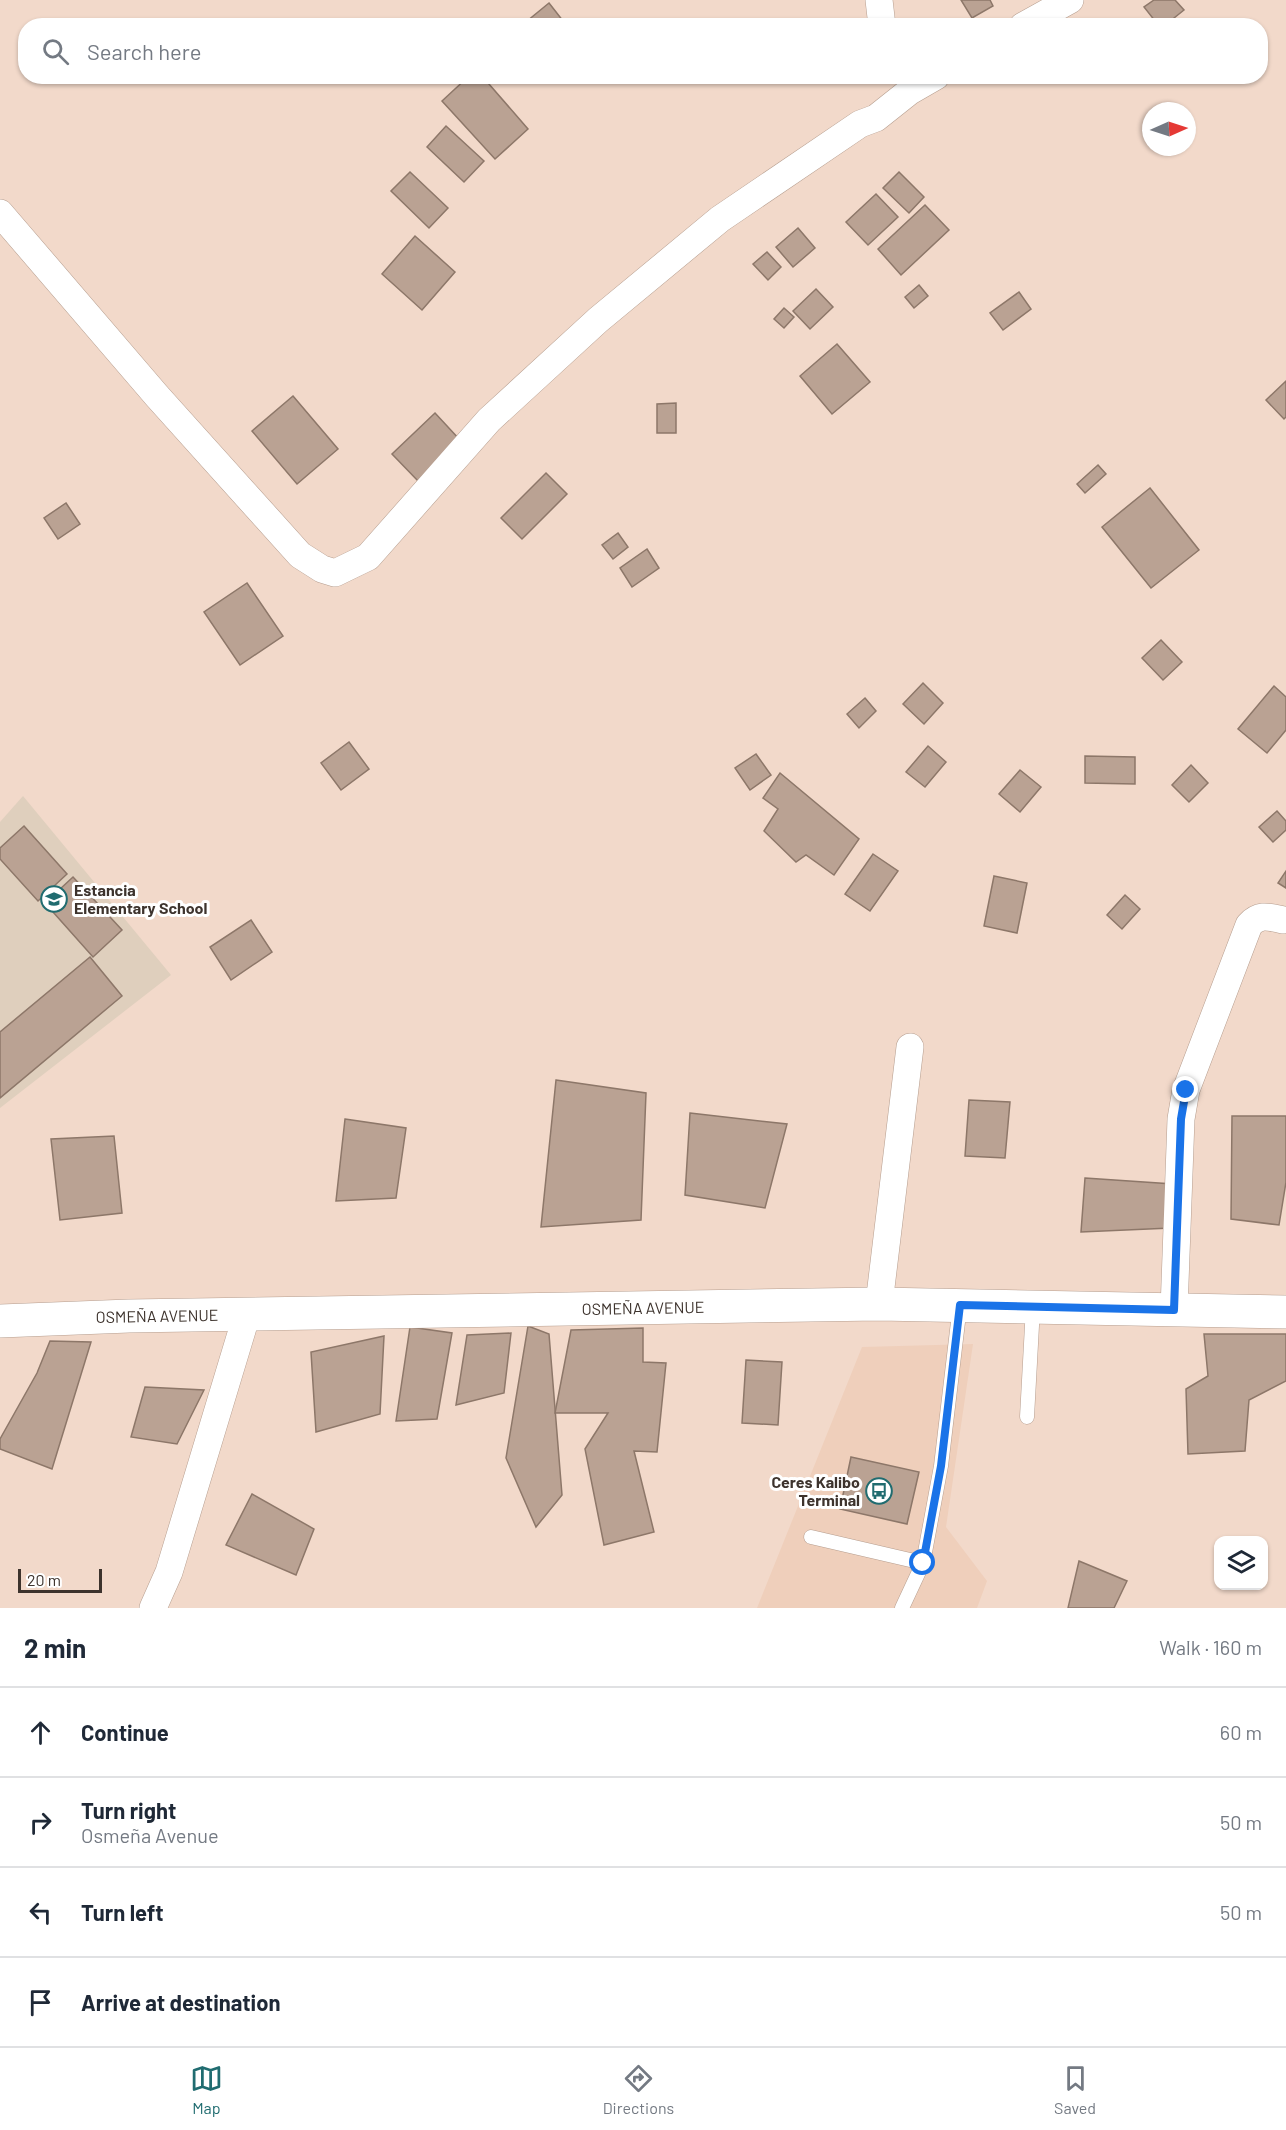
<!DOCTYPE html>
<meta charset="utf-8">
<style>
body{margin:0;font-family:Barlow,sans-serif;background:#f6f6f7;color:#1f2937}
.controls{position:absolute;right:18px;bottom:18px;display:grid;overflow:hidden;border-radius:12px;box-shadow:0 2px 4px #0004}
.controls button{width:54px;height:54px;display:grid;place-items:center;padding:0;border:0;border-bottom:2px solid #e0e1e3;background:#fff;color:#1f2937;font:30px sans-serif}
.compass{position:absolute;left:1142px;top:102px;width:54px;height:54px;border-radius:50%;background:#fff;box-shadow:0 2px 4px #0004;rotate:87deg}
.scale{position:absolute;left:18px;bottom:15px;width:84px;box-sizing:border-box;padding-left:6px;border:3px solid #3d332d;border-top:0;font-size:16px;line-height:21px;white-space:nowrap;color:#3d332d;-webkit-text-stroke:4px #fff;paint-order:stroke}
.stop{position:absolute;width:18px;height:18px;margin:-14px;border:4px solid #1a73e8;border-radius:50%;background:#fff}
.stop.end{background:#1a73e8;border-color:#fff;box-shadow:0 2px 6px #0008}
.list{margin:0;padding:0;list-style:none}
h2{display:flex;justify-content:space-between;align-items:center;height:78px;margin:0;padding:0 24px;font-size:26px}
h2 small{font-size:20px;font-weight:400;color:#747a83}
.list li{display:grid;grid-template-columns:39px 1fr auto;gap:18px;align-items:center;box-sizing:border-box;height:90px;padding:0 24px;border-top:2px solid #e0e1e3}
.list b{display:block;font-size:22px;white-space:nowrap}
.list p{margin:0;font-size:20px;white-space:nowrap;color:#747a83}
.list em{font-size:20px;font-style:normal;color:#747a83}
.icon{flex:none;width:33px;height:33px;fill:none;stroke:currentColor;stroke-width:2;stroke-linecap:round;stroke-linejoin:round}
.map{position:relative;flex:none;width:1286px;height:1608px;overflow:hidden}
.search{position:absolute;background:#fff;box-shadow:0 2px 4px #0004;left:18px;right:18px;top:18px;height:66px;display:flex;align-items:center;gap:15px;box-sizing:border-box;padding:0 21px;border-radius:24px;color:#747a83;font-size:22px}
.sheet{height:438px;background:#fff}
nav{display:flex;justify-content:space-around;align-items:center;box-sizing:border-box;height:84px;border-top:2px solid #e0e1e3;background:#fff;font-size:16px;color:#747a83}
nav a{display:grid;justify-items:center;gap:3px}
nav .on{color:#206c70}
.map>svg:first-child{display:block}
</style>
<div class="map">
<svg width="1286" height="1608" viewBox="0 0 1286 1608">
<rect width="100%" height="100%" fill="#f2d9ca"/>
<polygon fill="#efcfbb" points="973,1344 946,1527 987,1581 977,1608 757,1608 862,1347"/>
<polygon fill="#dfcfbd" points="23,796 171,975 0,1108 0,822"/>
<g fill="#baa293" stroke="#8d7769" stroke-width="1.5">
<polygon points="961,0 990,0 993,6 972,18"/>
<polygon points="1154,0 1175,0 1184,10 1164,26 1159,26 1144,7"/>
<polygon points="549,3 567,26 521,26"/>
<polygon points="469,76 482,76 528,129 495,159 442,101"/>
<polygon points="446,126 484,161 464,182 427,147"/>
<polygon points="410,172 448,208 429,228 391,191"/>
<polygon points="899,172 924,197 909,213 883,188"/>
<polygon points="876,194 898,217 868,245 846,222"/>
<polygon points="925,205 949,230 901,275 878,249"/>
<polygon points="798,228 815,248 793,267 776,247"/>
<polygon points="415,236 455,272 422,310 382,274"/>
<polygon points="767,252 781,267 768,280 753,264"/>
<polygon points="919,285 928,296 914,308 905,297"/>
<polygon points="816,289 833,307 810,329 793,311"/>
<polygon points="1019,292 1031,309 1003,330 990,313"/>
<polygon points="784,308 794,317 784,328 774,319"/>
<polygon points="837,344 870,382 832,414 800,376"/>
<polygon points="1286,381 1286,417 1284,419 1266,400"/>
<polygon points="293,396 338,449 297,484 252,431"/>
<polygon points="676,403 676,433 657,433 657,404"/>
<polygon points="435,413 460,440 418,481 392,454"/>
<polygon points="1098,465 1106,474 1085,493 1077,484"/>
<polygon points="546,473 567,494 522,539 501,518"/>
<polygon points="1150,488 1199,550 1151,588 1102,527"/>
<polygon points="66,503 80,524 58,539 44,518"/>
<polygon points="618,533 628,547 613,559 602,545"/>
<polygon points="647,549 659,568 632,587 620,568"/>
<polygon points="247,583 283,636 240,665 204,612"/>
<polygon points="1161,640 1182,662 1163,680 1142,658"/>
<polygon points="923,683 943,703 924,724 903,704"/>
<polygon points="1274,686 1286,697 1286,730 1267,753 1238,729"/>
<polygon points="865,698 876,711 859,728 847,714"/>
<polygon points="349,742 369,769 341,790 321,763"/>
<polygon points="928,746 946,762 925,787 906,772"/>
<polygon points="756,754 771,775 750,790 735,768"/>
<polygon points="1085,756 1135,757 1135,784 1085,783"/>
<polygon points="1191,765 1208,783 1189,802 1172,785"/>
<polygon points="1020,770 1041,787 1020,812 999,794"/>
<polygon points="780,773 859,839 834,875 806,855 796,862 764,831 778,809 763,798"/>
<polygon points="1277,811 1286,821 1286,830 1273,842 1259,827"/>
<polygon points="24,826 67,874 38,901 0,859 0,848"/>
<polygon points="873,854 898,871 870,911 845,894"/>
<polygon points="1286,871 1286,888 1278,883"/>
<polygon points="994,876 1027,883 1017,933 984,926"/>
<polygon points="73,877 122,930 93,957 45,903"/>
<polygon points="1125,895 1140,909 1122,929 1107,915"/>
<polygon points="251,920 272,952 231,980 210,947"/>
<polygon points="90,957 122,996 0,1098 0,1032"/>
<polygon points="556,1080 646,1093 641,1220 541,1227"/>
<polygon points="969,1100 1010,1102 1005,1158 965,1156"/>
<polygon points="690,1113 787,1124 765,1208 685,1195"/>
<polygon points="1232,1116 1286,1116 1286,1182 1279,1225 1231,1219"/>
<polygon points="345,1119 406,1128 396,1198 336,1201"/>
<polygon points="114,1136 122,1213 60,1220 51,1139"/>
<polygon points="1085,1178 1173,1184 1171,1228 1081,1232"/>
<polygon points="528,1326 549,1334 562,1495 536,1527 506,1458"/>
<polygon points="410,1327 452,1333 437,1419 396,1421"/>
<polygon points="643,1328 643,1362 666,1363 657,1452 634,1451 654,1532 604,1545 585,1449 608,1413 555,1413 571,1330"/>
<polygon points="511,1333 504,1393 456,1405 467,1335"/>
<polygon points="1204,1334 1286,1334 1286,1381 1249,1400 1245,1451 1188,1454 1186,1389 1208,1376"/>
<polygon points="384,1336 380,1414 316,1432 311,1352"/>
<polygon points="50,1341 91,1342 52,1469 0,1449 0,1439 37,1373"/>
<polygon points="746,1360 782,1362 778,1425 742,1423"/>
<polygon points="145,1387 204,1390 177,1444 131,1437"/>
<polygon points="851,1457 919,1472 907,1524 840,1509"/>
<polygon points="252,1494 314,1529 296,1575 226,1545"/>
<polygon points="1079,1561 1127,1581 1114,1608 1068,1608"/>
</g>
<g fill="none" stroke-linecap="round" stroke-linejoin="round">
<g stroke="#b69e8f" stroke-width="15">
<g id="service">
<polyline points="1027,1417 1033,1307"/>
<polyline points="811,1537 923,1563"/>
<polyline points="902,1608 923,1563 941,1466 960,1305"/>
</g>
</g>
<g stroke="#b69e8f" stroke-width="28">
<g id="minor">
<polyline points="879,0 882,26"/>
<polyline points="1023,26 1070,0"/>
<polyline points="0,213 157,396 300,555 322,569 335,573 368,557 489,420 598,320 720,219 860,124 876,118 910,91 936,76"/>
<polyline points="879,1304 910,1047"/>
<path d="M1174,1310L1181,1119L1186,1090L1249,925C1260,913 1269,917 1283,920"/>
<polyline points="153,1608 169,1572 247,1314"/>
</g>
</g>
<g stroke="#b69e8f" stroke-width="34">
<polyline id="primary" points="0,1321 129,1316 879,1304 1286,1312"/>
</g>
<use href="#service" stroke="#fff" stroke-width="14"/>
<use href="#minor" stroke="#fff" stroke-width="27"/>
<use href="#primary" stroke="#fff" stroke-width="33"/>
</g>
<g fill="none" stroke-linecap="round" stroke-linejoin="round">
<polyline stroke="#1a73e8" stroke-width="8" points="923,1563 941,1466 960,1305 1174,1310 1181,1119 1186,1090"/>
</g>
<defs>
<g id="school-ring" transform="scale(1.35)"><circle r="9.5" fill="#fff" stroke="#206c70" stroke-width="1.5"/><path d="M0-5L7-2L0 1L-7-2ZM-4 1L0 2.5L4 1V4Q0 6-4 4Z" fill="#206c70"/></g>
<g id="bus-ring" transform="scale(1.35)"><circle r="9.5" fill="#fff" stroke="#206c70" stroke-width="1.5"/><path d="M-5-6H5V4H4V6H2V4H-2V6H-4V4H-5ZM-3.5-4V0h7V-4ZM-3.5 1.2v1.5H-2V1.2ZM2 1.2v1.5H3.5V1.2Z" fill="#206c70"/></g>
</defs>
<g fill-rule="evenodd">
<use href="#school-ring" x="54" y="899"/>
<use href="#bus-ring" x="879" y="1491"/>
</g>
<g text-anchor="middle" stroke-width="6" stroke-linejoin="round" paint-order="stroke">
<g font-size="16" font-weight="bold" fill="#3d332d" stroke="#fff" text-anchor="start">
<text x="74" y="896">Estancia<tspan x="74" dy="18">Elementary School</tspan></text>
<text x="860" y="1488" text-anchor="end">Ceres Kalibo<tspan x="860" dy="18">Terminal</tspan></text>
</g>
<g font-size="16" fill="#3d332d" stroke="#fff">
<text transform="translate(643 1308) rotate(-1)" y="6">OSMEÑA AVENUE</text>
<text transform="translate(157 1316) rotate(-1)" y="6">OSMEÑA AVENUE</text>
</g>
</g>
</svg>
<div class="controls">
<button><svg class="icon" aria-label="layers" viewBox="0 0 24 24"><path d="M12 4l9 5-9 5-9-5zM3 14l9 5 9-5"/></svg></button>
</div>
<svg class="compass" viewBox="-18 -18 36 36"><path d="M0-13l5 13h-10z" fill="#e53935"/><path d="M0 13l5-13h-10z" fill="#747a83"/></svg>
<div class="scale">20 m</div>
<div class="stop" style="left:923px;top:1563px"></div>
<div class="stop end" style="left:1186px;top:1090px"></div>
<div class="search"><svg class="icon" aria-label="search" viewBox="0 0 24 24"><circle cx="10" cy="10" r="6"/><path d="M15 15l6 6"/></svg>Search here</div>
</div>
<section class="sheet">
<h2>2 min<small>Walk · 160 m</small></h2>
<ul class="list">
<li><svg class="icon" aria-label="ahead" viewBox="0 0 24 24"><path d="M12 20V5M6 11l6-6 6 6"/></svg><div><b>Continue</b></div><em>60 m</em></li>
<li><svg class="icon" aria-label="right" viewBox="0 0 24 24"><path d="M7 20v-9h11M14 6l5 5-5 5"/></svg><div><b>Turn right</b><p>Osmeña Avenue</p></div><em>50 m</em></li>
<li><svg class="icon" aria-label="left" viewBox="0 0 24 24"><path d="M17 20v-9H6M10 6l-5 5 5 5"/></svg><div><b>Turn left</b></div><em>50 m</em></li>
<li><svg class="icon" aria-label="arrive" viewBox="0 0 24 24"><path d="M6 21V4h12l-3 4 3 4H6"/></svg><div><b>Arrive at destination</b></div></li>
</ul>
</section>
<nav>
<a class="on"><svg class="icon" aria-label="map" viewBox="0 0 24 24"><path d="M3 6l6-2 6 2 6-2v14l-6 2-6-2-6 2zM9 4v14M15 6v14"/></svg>Map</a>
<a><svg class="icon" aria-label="directions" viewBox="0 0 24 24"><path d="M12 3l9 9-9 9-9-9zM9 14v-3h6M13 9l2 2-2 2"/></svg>Directions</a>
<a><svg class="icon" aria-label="saved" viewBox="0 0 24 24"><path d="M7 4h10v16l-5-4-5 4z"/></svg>Saved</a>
</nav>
